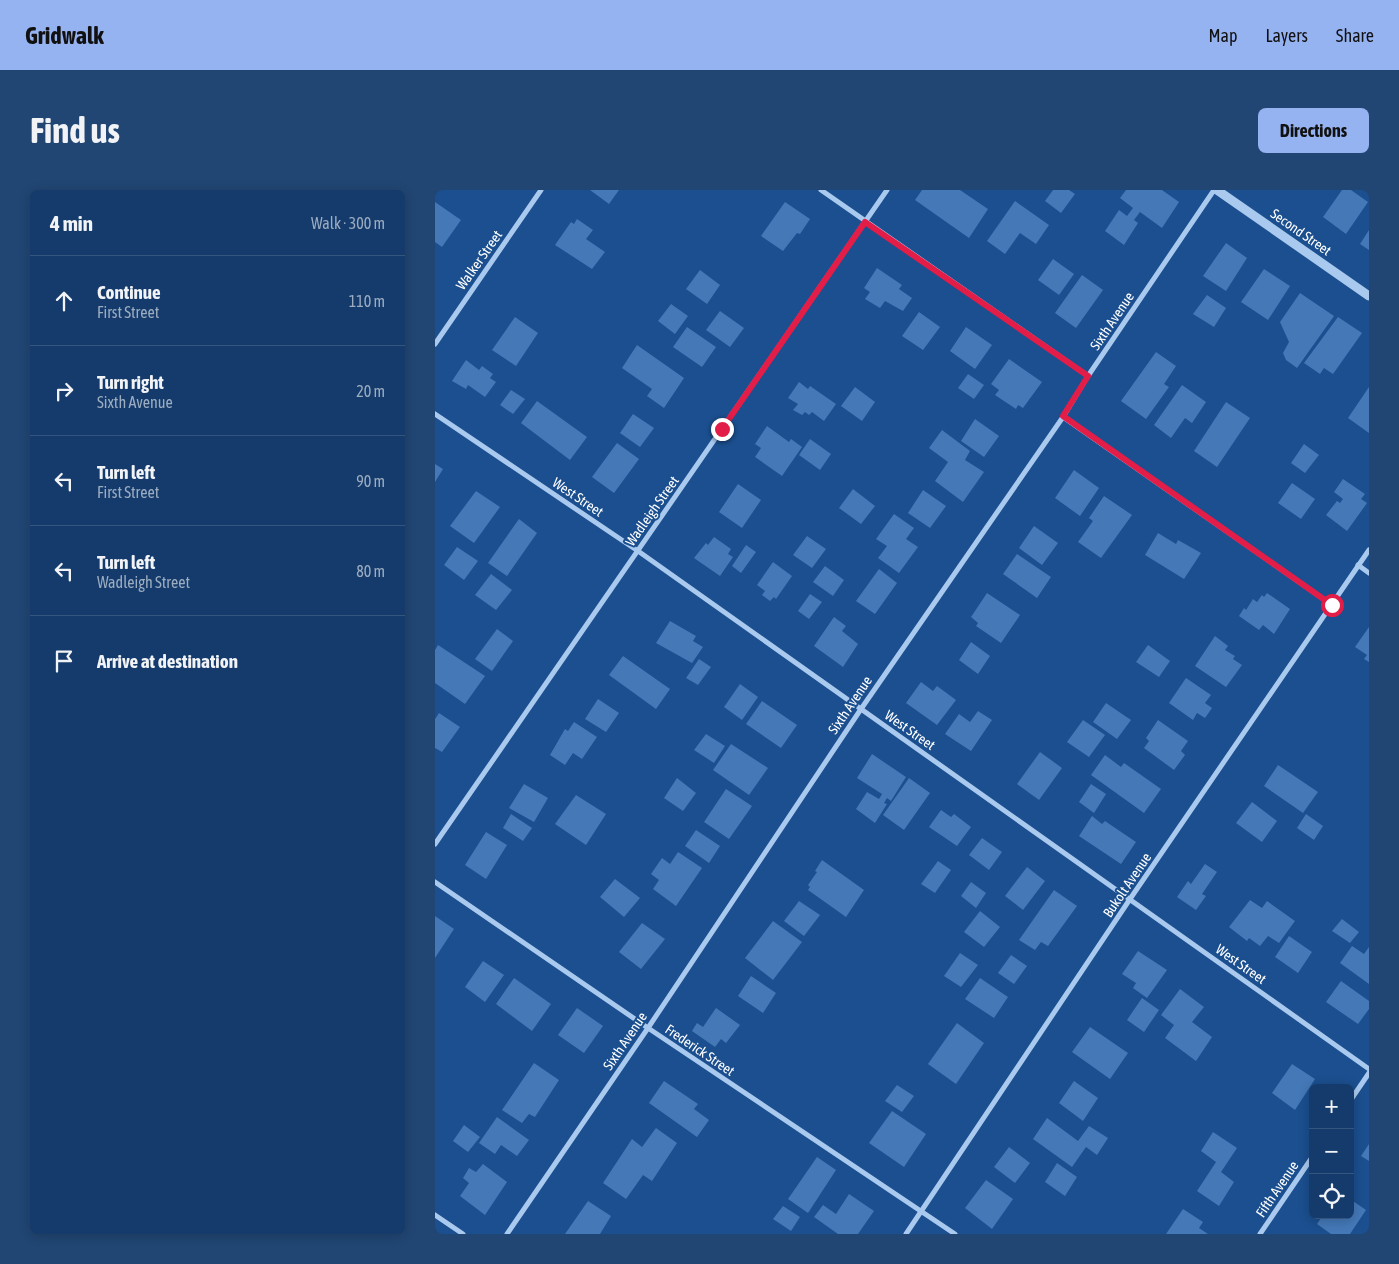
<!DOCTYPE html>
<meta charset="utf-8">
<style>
body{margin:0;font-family:"Asap Condensed",sans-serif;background:#214673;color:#f1f3f6}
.controls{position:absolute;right:15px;bottom:15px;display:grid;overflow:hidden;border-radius:8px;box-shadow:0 2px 12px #0003}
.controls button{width:45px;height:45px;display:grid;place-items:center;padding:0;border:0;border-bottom:1px solid #33557e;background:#143b6b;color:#f1f3f6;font:25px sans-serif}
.stop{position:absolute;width:15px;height:15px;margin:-11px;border:4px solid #e11d48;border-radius:50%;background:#fff}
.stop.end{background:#e11d48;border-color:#fff;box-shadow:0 1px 5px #0008}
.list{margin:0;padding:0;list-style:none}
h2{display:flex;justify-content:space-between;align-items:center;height:65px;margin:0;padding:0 20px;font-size:21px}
h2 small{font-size:16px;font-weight:400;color:#9dadc1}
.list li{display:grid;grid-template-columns:32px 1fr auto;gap:15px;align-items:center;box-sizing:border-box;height:90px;padding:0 20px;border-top:1px solid #33557e}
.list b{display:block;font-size:19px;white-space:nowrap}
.list p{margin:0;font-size:16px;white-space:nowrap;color:#9dadc1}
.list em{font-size:16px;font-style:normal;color:#9dadc1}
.icon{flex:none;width:28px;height:28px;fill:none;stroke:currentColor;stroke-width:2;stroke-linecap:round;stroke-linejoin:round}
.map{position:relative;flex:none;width:934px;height:1044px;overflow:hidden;border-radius:8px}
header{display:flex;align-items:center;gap:30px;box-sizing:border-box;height:70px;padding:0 25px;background:#95b2f1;color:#111}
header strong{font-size:24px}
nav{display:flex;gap:28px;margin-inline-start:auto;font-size:18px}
.intro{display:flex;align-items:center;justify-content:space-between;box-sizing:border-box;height:120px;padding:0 30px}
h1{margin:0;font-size:35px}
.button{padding:12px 22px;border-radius:8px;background:#95b2f1;color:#111;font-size:18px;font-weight:700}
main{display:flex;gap:30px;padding:0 30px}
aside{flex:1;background:#143b6b;border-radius:8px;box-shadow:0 2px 12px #0003}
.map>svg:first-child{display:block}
</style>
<header>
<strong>Gridwalk</strong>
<nav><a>Map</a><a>Layers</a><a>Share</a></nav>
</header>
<div class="intro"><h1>Find us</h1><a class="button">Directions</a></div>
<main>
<aside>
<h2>4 min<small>Walk · 300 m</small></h2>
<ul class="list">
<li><svg class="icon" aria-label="ahead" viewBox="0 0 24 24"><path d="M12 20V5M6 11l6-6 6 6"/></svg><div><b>Continue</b><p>First Street</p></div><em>110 m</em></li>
<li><svg class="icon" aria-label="right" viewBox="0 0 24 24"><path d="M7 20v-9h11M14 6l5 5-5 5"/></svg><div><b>Turn right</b><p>Sixth Avenue</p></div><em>20 m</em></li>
<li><svg class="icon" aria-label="left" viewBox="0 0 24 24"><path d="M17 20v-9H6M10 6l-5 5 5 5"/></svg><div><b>Turn left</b><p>First Street</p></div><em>90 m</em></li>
<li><svg class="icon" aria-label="left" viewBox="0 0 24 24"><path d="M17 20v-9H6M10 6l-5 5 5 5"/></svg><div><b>Turn left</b><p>Wadleigh Street</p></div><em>80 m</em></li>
<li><svg class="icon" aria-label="arrive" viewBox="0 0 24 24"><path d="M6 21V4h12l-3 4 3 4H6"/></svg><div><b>Arrive at destination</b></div></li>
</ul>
</aside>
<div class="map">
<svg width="934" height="1044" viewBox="0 0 934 1044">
<rect width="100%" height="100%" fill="#1b4f8f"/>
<g fill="#4478b7">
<polygon points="155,0 184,0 174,14"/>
<polygon points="487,0 525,0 553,19 534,48 480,10"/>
<polygon points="618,0 634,0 640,4 626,23 610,11"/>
<polygon points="691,0 727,0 744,12 727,38 705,22 699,30 703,33 689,55 670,41 684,20 692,26 698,18 685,8"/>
<polygon points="907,0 916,0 933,12 911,44 888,27"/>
<polygon points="580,11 614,35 601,54 585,43 570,64 552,51"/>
<polygon points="0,12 26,30 7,57 0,52"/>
<polygon points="350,12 375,29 365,44 362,43 348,61 326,46"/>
<polygon points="142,29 158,40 151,49 170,62 157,79 120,55 136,32 139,34"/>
<polygon points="934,40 934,60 925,54"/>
<polygon points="791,53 812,68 791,101 768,86"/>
<polygon points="618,69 639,84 624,105 603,90"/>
<polygon points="442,78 467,95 464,99 477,108 468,121 450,111 445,118 430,109 435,102 429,98"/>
<polygon points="829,79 855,96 833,130 806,112"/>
<polygon points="265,80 285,95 272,114 251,99"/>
<polygon points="647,85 668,100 641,138 620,123"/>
<polygon points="865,103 899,126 862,178 851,170 848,163 854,152 845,132"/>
<polygon points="772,105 791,118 779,137 758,124"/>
<polygon points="236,114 253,126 240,144 223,131"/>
<polygon points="285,121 309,138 295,157 271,140"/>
<polygon points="484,122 505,137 488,160 467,146"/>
<polygon points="80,127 103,143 81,176 57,160"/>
<polygon points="903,127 927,143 898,184 889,178 885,184 869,173"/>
<polygon points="252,137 281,157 267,177 238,157"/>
<polygon points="531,137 557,155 540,179 515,161"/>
<polygon points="202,155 249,188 229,218 212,206 217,199 187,178"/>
<polygon points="721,162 741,176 729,194 734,197 711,229 686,211"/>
<polygon points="574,169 607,192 588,218 583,215 581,219 560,205 564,200 556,194"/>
<polygon points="31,170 44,180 47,176 58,184 55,188 61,192 50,207 33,195 31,199 17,191"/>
<polygon points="533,184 549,195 539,209 523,198"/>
<polygon points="364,192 373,199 375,196 401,214 389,231 377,222 374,225 370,222 367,225 358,220 363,214 353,208"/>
<polygon points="747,195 771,212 757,233 750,228 736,248 719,235"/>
<polygon points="420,197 440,212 427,231 406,216"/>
<polygon points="934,197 934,243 913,228"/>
<polygon points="76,200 90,209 78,224 65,215"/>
<polygon points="102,211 152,247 135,270 86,233"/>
<polygon points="791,212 815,228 782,277 759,261"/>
<polygon points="198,224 219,238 205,257 185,243"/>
<polygon points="540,229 564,246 549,267 526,251"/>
<polygon points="332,236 354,252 356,249 367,257 347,286 320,267 326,258 320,254"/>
<polygon points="507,240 535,261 530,270 549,282 528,312 500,291 513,272 494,258"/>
<polygon points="375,249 396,264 385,280 364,265"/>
<polygon points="182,253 204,269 179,303 157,287"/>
<polygon points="869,254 884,265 870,283 856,273"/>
<polygon points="0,274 8,279 0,292"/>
<polygon points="639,280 664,298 645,326 620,308"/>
<polygon points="908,289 930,304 926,309 932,313 912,341 891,325 902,311 905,313 908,309 899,302"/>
<polygon points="857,293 880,309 866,329 843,313"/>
<polygon points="303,294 326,310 307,338 284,322"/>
<polygon points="418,299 440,316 426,334 404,318"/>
<polygon points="488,300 511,316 495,338 473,323"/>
<polygon points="41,301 65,317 39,353 15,336"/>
<polygon points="669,306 697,325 666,368 643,352 658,331 654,328"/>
<polygon points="459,324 479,338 471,349 483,357 464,383 443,368 452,356 441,349"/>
<polygon points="84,329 102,343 72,386 53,373"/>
<polygon points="599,336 623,353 607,375 584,358"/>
<polygon points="723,343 741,354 743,350 766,363 749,389 710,365"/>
<polygon points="372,346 391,359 377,378 358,365"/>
<polygon points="279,347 296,359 293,364 298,367 285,386 259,368 271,353 273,355"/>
<polygon points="311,355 321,362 306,383 297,376"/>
<polygon points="22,357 43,371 29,390 9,375"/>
<polygon points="582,364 616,387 602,408 568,384"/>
<polygon points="338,372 357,386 341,409 339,407 335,411 327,405 330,401 322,395"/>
<polygon points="390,376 409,390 398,406 378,392"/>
<polygon points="444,379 462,393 440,424 421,411"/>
<polygon points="56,384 77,400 61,420 40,405"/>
<polygon points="552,403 585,425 566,453 541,436 543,433 536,427"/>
<polygon points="832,403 855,419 839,444 828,435 824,440 804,426 809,418 811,420 818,409 822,412 827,405 829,407"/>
<polygon points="375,404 387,412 374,429 363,421"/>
<polygon points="399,427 411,436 407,441 423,454 408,477 379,456"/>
<polygon points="235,431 261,446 258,451 268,457 257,473 221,453"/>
<polygon points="934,437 934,472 929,469 932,465 920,457"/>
<polygon points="62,439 78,451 57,481 40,469"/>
<polygon points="780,446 793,456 790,460 800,466 798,469 807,475 791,497 760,476"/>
<polygon points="536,452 555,466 543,484 524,470"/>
<polygon points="3,455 50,486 30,514 0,493 0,460"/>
<polygon points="713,455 735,471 724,487 701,472"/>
<polygon points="188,466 235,499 221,519 174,485"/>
<polygon points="264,469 276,477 263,495 251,488"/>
<polygon points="751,488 776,505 770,513 777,518 770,528 762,523 758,530 734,513"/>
<polygon points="486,492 498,501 502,496 521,510 502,535 471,513"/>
<polygon points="305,494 323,507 307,530 289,517"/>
<polygon points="163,509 184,523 171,542 150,529"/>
<polygon points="327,511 362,535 346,558 311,534"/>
<polygon points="671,513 696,530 682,549 658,532"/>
<polygon points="543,521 557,530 536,561 510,544 524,524 535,532"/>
<polygon points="4,523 25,537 7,562 0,558 0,529"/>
<polygon points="648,530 670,545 654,567 632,552"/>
<polygon points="723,530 753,551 746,561 750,565 739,580 709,558 714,551 711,548"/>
<polygon points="139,532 162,547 147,569 138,563 130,575 115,565 130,539 133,541"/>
<polygon points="271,544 290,556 279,573 259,560"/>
<polygon points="296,554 333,578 314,605 278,580"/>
<polygon points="605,562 627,578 604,610 582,594"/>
<polygon points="437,564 471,587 456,611 452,608 449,613 452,614 440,633 421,619 432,602 444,609 447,604 422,588"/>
<polygon points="670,565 686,577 689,573 726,599 709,623 656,585"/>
<polygon points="843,575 883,602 868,623 829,596"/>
<polygon points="242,588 261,603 248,621 229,608"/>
<polygon points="474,588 495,603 469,640 448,625"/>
<polygon points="89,594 113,608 99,632 74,618"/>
<polygon points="656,594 671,604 659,623 644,612"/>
<polygon points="291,599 317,616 294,649 269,632"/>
<polygon points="141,605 171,624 151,655 120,634"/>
<polygon points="817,612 842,631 827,652 801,633"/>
<polygon points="506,620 516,627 519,624 536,637 522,656 494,637"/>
<polygon points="76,624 97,638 88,651 68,638"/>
<polygon points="871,624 888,636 879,650 862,638"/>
<polygon points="657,626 667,634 670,631 701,652 686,674 644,646"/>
<polygon points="261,640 285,656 274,673 250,656"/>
<polygon points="51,642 72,655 51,689 30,675"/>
<polygon points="547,648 567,662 554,680 534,665"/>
<polygon points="243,662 267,678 241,716 218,699 224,690 216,684 227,668 235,674"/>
<polygon points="387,670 429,700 411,727 373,700 375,697 373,695 382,682 380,681"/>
<polygon points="503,671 516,680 500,703 486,694"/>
<polygon points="770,674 782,682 767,704 771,706 761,720 742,707 753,691 756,694"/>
<polygon points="592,677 610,691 588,720 570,706"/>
<polygon points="180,689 205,708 189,727 165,707"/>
<polygon points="536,692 551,703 541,718 526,706"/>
<polygon points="619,700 642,716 613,756 606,752 600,760 584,750"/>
<polygon points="815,710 827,718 832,711 860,731 844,753 833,746 825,756 814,748 812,751 794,737"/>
<polygon points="364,711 385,725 369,746 349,731"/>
<polygon points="545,721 565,737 549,757 529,742"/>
<polygon points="0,726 19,739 0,768"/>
<polygon points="907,729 924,742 915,753 897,741"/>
<polygon points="338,731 367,752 338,790 310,768"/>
<polygon points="207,733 230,749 206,779 184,762"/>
<polygon points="854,746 877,762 863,783 840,767"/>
<polygon points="917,756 929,764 934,757 934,794 905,773"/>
<polygon points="703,761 732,780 712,808 698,798 701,793 687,784"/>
<polygon points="525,763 543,775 526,797 509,786"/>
<polygon points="576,765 592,776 579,794 563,783"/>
<polygon points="48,771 69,785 50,812 30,797"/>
<polygon points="316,786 341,803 328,823 303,806"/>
<polygon points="79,788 116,814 97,841 61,814"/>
<polygon points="545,788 573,807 559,828 530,809"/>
<polygon points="906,791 934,811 934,819 923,834 891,812"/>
<polygon points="745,799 769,817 757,832 777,847 761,871 730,848 739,835 726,825"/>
<polygon points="707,808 724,820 709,842 692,830"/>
<polygon points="142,818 168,836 149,863 123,845"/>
<polygon points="281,818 305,835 291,853 286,849 280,857 257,841 262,833 268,837"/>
<polygon points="522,833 549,853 521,894 493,874"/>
<polygon points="655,837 693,863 675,889 637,862"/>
<polygon points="99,873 124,890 100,927 94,924 87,933 67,920"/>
<polygon points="857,874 880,889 860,920 837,903"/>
<polygon points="229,891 263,914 259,919 274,930 262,947 214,913"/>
<polygon points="639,891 663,908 648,931 624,913"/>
<polygon points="462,895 479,906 467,922 450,911"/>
<polygon points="457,921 491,944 469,977 434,953"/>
<polygon points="62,927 94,950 82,966 66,955 60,964 44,953"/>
<polygon points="612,928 643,951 654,936 673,948 662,965 651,957 637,977 598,949"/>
<polygon points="29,935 45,947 33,962 18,951"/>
<polygon points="221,938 242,953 217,991 208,985 191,1009 168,993 197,949 207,957"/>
<polygon points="778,942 802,958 786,982 799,992 784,1016 762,1001 781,972 766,961"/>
<polygon points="934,954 934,971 926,966"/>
<polygon points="574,957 595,973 580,993 559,977"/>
<polygon points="382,967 401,980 373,1023 353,1009"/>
<polygon points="622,973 642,987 630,1006 610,992"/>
<polygon points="48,974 72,992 50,1025 25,1006 34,993 28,988 34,978 41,982"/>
<polygon points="551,990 578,1009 557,1039 530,1018"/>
<polygon points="414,1004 439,1021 423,1044 403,1044 379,1027 388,1015 401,1024"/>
<polygon points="915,1009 931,1020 915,1044 896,1044 882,1034 888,1025 915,1025"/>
<polygon points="153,1011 176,1026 165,1044 130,1044"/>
<polygon points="348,1016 365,1027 356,1041 338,1029"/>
<polygon points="748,1019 768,1032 764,1038 773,1044 731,1044"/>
</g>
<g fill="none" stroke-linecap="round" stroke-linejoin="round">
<g stroke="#a9c9ee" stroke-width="5">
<polyline points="386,0 653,186"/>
<polyline points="0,154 106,0"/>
<polyline points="0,224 203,361 934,879"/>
<polyline points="628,227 897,415"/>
<polyline points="923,375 934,383"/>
<polyline points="0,654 452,0"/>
<polyline points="0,692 213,838 520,1044"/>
<polyline points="915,911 934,883"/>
<polyline points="0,1025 28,1044"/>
<polyline points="72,1044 213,838 426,519 628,227 653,186 779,0"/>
<polyline points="471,1044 695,709 934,360"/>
<polyline points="825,1044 878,966"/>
</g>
<polyline stroke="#a9c9ee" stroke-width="9" points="782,0 934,106"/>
</g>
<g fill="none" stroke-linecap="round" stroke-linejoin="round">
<polyline stroke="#e11d48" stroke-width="6" points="287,239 430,32 653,186 628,226 897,415"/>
</g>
<g text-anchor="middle" stroke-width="4" stroke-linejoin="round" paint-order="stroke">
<g font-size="14" fill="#fff" stroke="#1b4f8f">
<text transform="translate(866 42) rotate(35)" y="5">Second Street</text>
<text transform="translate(44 70) rotate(-55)" y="5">Walker Street</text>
<text transform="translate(677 131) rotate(-56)" y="5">Sixth Avenue</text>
<text transform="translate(143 307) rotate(34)" y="5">West Street</text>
<text transform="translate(217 321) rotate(-55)" y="5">Wadleigh Street</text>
<text transform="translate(415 515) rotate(-56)" y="5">Sixth Avenue</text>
<text transform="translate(475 540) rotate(35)" y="5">West Street</text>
<text transform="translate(692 695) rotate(-56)" y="5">Bukolt Avenue</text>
<text transform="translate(806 774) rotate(35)" y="5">West Street</text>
<text transform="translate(190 851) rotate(-56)" y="5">Sixth Avenue</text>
<text transform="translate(265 860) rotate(34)" y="5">Frederick Street</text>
<text transform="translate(842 999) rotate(-56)" y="5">Fifth Avenue</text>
</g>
</g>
</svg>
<div class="controls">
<button>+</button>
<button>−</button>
<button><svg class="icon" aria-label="locate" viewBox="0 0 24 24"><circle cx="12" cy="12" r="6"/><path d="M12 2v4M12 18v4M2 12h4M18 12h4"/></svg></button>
</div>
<div class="stop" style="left:897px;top:415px"></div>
<div class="stop end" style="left:287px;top:239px"></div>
</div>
</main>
